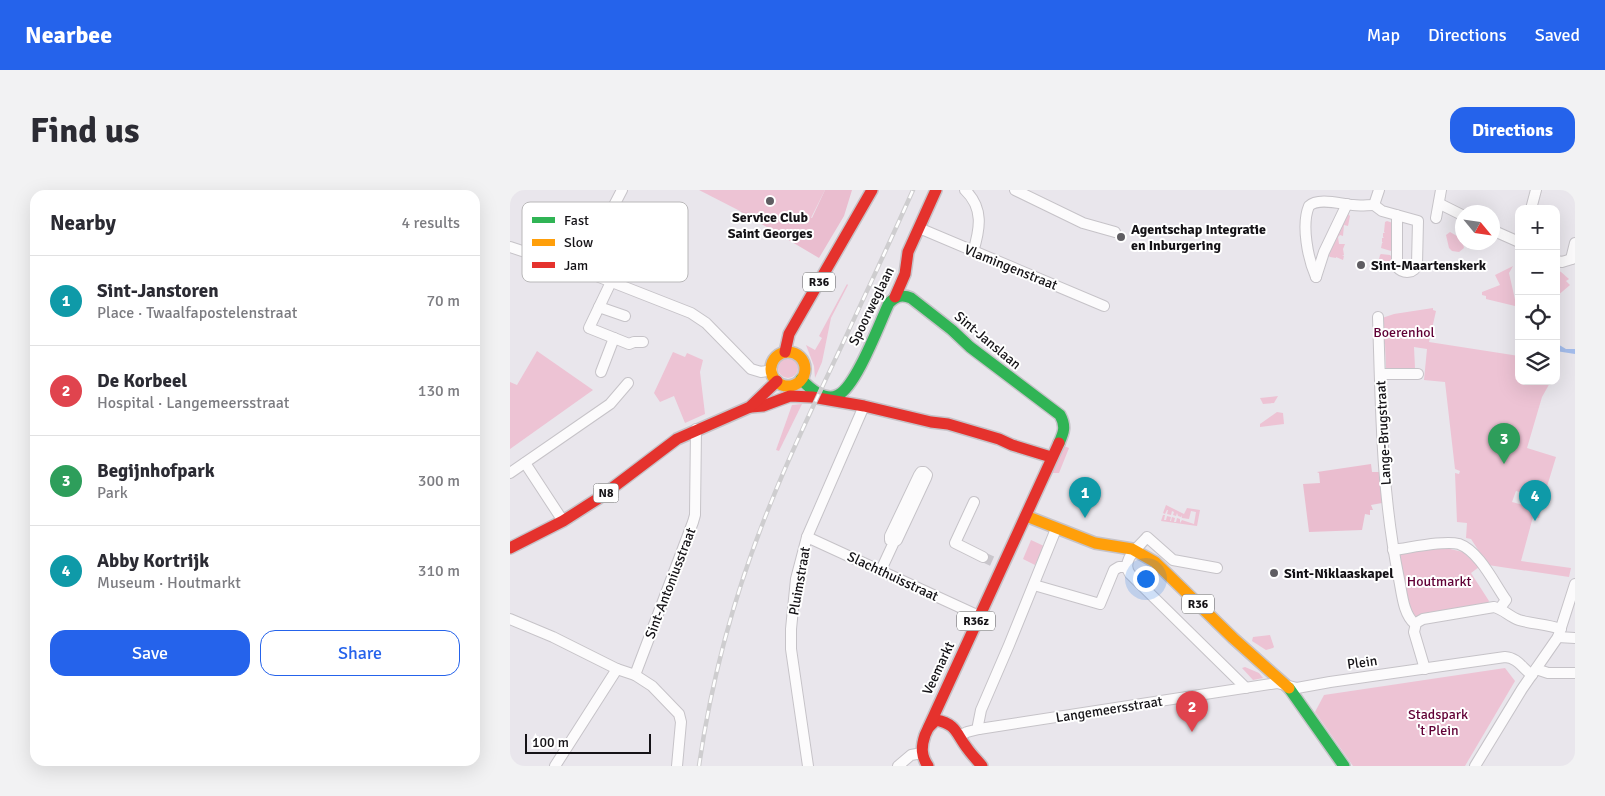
<!DOCTYPE html>
<meta charset="utf-8">
<style>
body{margin:0;font-family:Signika,sans-serif;background:#f2f2f3;color:#2b2b33}
.controls{position:absolute;right:15px;top:15px;display:grid;overflow:hidden;border-radius:10px;box-shadow:0 5px 20px #0002}
.controls button{width:45px;height:45px;display:grid;place-items:center;padding:0;border:0;border-bottom:1px solid #e1e1e2;background:#fff;color:#2b2b33;font:25px sans-serif}
.compass{position:absolute;left:945px;top:15px;width:45px;height:45px;border-radius:50%;background:#fff;box-shadow:0 5px 20px #0002;rotate:119deg}
.scale{position:absolute;left:15px;bottom:12px;width:126px;box-sizing:border-box;padding-left:5px;border:2px solid #151317;border-top:0;font-size:14px;line-height:18px;white-space:nowrap;color:#151317;-webkit-text-stroke:4px #fff;paint-order:stroke}
.you{position:absolute;left:635px;top:388px;width:18px;height:18px;margin:-12px;border:4px solid #fff;border-radius:50%;background:#1a73e8;box-shadow:0 0 0 8px #1a73e833}
.badge{display:grid;place-items:center;width:32px;height:32px;border-radius:50%;background:#2563eb;color:#fff;font-size:16px;font-weight:700}
.pin{position:absolute;translate:-50% -41px;filter:drop-shadow(0 1px 2px #0008)}
.pin::after{content:'';position:absolute;top:26px;width:18px;height:15px;background:inherit;clip-path:polygon(0 0,100% 0,50% 100%)}
.list{margin:0;padding:0;list-style:none}
h2{display:flex;justify-content:space-between;align-items:center;height:65px;margin:0;padding:0 20px;font-size:21px}
h2 small{font-size:16px;font-weight:400;color:#7c7c81}
.list li{display:grid;grid-template-columns:32px 1fr auto;gap:15px;align-items:center;box-sizing:border-box;height:90px;padding:0 20px;border-top:1px solid #e1e1e2}
.list b{display:block;font-size:19px;white-space:nowrap}
.list p{margin:0;font-size:16px;white-space:nowrap;color:#7c7c81}
.list em{font-size:16px;font-style:normal;color:#7c7c81}
.actions{display:flex;gap:10px;padding:15px 20px}
.actions a{flex:1;padding:11px 0;border:1px solid #2563eb;border-radius:15px;text-align:center;font-size:18px;color:#2563eb}
.actions .main{background:#2563eb;color:#fff}
.icon{flex:none;width:28px;height:28px;fill:none;stroke:currentColor;stroke-width:2;stroke-linecap:round;stroke-linejoin:round}
.map{position:relative;flex:none;width:1065px;height:576px;overflow:hidden;border-radius:15px}
header{display:flex;align-items:center;gap:30px;box-sizing:border-box;height:70px;padding:0 25px;background:#2563eb;color:#fff}
header strong{font-size:24px}
nav{display:flex;gap:28px;margin-inline-start:auto;font-size:18px}
.intro{display:flex;align-items:center;justify-content:space-between;box-sizing:border-box;height:120px;padding:0 30px}
h1{margin:0;font-size:35px}
.button{padding:12px 22px;border-radius:15px;background:#2563eb;color:#fff;font-size:18px;font-weight:700}
main{display:flex;gap:30px;padding:0 30px}
aside{flex:1;background:#fff;border-radius:15px;box-shadow:0 5px 20px #0002}
.map>svg:first-child{display:block}
</style>
<header>
<strong>Nearbee</strong>
<nav><a>Map</a><a>Directions</a><a>Saved</a></nav>
</header>
<div class="intro"><h1>Find us</h1><a class="button">Directions</a></div>
<main>
<aside>
<h2>Nearby<small>4 results</small></h2>
<ul class="list">
<li><span class="badge" style="background:#0f9aa8">1</span><div><b>Sint-Janstoren</b><p>Place · Twaalfapostelenstraat</p></div><em>70 m</em></li>
<li><span class="badge" style="background:#e0444e">2</span><div><b>De Korbeel</b><p>Hospital · Langemeersstraat</p></div><em>130 m</em></li>
<li><span class="badge" style="background:#2e9e5b">3</span><div><b>Begijnhofpark</b><p>Park</p></div><em>300 m</em></li>
<li><span class="badge" style="background:#0f9aa8">4</span><div><b>Abby Kortrijk</b><p>Museum · Houtmarkt</p></div><em>310 m</em></li>
</ul>
<div class="actions"><a class="main">Save</a><a>Share</a></div>
</aside>
<div class="map">
<svg width="1065" height="576" viewBox="0 0 1065 576">
<rect width="100%" height="100%" fill="#e9e6ec"/>
<g fill="#edc3d4">
<polygon points="189,0 315,0 301,28 287,33 228,20"/>
<polygon points="838,24 840,26 838,36 834,35 833,46 830,45 828,47 829,54 835,54 833,59 834,65 832,65 834,66 833,70 826,67 826,68 820,67 819,66 821,56"/>
<polygon points="877,31 883,33 883,59 881,61 871,58 872,53 873,53 872,52 872,48 874,48 873,47 873,43 875,43 874,42 875,32"/>
<polygon points="940,42 952,49 954,58 949,62 942,61 939,58 936,45"/>
<polygon points="871,64 880,65 883,68 882,75 876,75 875,73 874,74 868,74 869,70 870,70 869,69 870,65"/>
<polygon points="1003,76 999,83 1006,114 1005,116 976,109 976,106 972,105 972,102 990,95 985,85"/>
<polygon points="1046,79 1051,82 1059,89 1056,91 1060,95 1046,107"/>
<polygon points="337,94 338,95 321,128 312,172 305,188 304,176 296,155 305,160 312,148 309,146"/>
<polygon points="923,118 923,120 926,121 919,152 1009,166 1009,191 1041,191 1032,207 1017,258 1046,267 1035,303 1041,311 1006,301 1002,312 1031,320 1029,328 1023,327 1011,371 1061,378 1059,387 978,375 961,349 956,348 957,333 947,332 945,283 949,284 950,281 945,279 935,192 914,190 917,159 904,157 905,178 876,178 875,154 872,153 872,128 884,124"/>
<polygon points="27,161 83,200 0,259 0,192 7,195"/>
<polygon points="163,162 175,167 177,163 193,170 190,182 195,224 175,233 164,206 150,212 144,203"/>
<circle cx="278" cy="178" r="10"/>
<polygon points="768,206 764,213 753,214 750,208"/>
<polygon points="292,214 269,261 266,260 282,215"/>
<polygon points="767,222 773,223 774,234 750,237 750,234"/>
<polygon points="554,256 559,258 549,283 541,283"/>
<polygon points="656,315 674,324 677,318 690,320 687,336 651,331 653,325 655,325 654,330 656,330 657,326 661,327 660,331 661,331 662,327 665,328 664,332 666,332 667,328 670,329 670,333 672,330 684,334 686,322 681,321 679,329 672,328 671,325 671,327 668,326 667,323 666,326 663,325 664,322 662,321 661,325 657,324 658,320 657,320 655,324 653,323"/>
<polygon points="521,350 534,356 525,375 513,369"/>
<polygon points="936,358 953,362 969,377 961,383 979,411 978,413 903,427 886,363"/>
<polygon points="760,445 764,457 763,458 756,460 742,451 743,447"/>
<polygon points="735,477 749,483 753,488 743,490 732,478"/>
<polygon points="995,478 1005,491 955,576 843,576 805,522 814,505"/>
</g>
<g fill="#eabdcf">
<polygon points="315,0 342,0 334,26 309,68 228,20 287,33 291,25 302,28"/>
<polygon points="861,274 862,282 870,282 872,313 861,315 863,320 860,320 860,325 855,324 852,340 799,342 793,294 810,293 809,283 807,282"/>
</g>
<polygon fill="#a4bdec" points="1046,153 1056,159 1065,159 1065,164 1046,161"/>
<g fill="none" stroke-linecap="round" stroke-linejoin="round">
<polyline stroke="#c9c6cc" stroke-width="10" stroke-dasharray="10 5" stroke-linecap="butt" points="473,367 484,372"/>
<g stroke="#c6c3c8" stroke-width="12">
<g id="street">
<path d="M455,0C474,18 470,39 463,62"/>
<polyline points="505,0 573,33 605,42"/>
<polyline points="930,14 952,25"/>
<path d="M864,15L872,21L908,31L907,74C905,84 893,84 887,77V25"/>
<polyline points="864,15 869,0"/>
<polyline points="1021,19 1026,0"/>
<polyline points="926,28 931,0"/>
<polyline points="409,38 594,116"/>
<polyline points="982,40 1009,52"/>
<polyline points="0,57 79,83 181,123 196,133 241,179 251,182 262,180"/>
<polyline points="1061,69 1065,53"/>
<polyline points="1046,71 1052,72 1065,68"/>
<polyline points="70,81 112,0"/>
<path d="M806,87C798,69 791,35 799,16C808,7 831,14 843,15C850,16 857,15 864,15"/>
<polyline points="806,87 814,62 837,14"/>
<polyline points="101,92 79,138 119,154 124,152 133,152"/>
<polyline points="89,117 115,126"/>
<path d="M868,127C871,215 871,302 889,389C892,403 893,424 905,434"/>
<polyline points="91,182 104,148"/>
<polyline points="870,184 908,184"/>
<polyline points="15,273 53,331"/>
<polyline points="0,283 100,214 118,193"/>
<polyline points="464,312 445,353 473,367"/>
<polyline points="297,347 469,426"/>
<path d="M883,360C900,358 934,350 949,354C969,361 984,393 996,410L990,418"/>
<path d="M707,378L663,370L637,347C629,357 610,370 620,384L736,498"/>
<polyline points="371,380 384,352 387,350 416,288 417,285 414,282 411,282 409,285 380,346 380,350 384,352"/>
<polyline points="524,395 590,414 604,380 609,377 616,377"/>
<polyline points="0,429 43,447 107,479 125,485 142,496 169,524 171,532 167,576"/>
<polyline points="1048,447 1065,448"/>
<path d="M915,479L904,442L906,433L913,429L984,417C993,419 1000,427 1009,430C1022,434 1037,434 1051,439"/>
<polyline points="1026,479 1038,483 1065,483"/>
<polyline points="125,485 183,332 185,325 186,239"/>
<polyline points="469,539 468,535 471,520 499,455 546,339"/>
<path d="M451,545L457,542L469,539L767,493L787,498L820,492L995,467C1008,468 1012,478 1022,485"/>
<polyline points="45,576 107,479"/>
<polyline points="298,576 281,459 281,439 286,389 297,347 354,216"/>
<polyline points="388,576 401,565 412,563"/>
<polyline points="965,576 1012,499 1048,447 1065,394"/>
</g>
</g>
<g stroke="#c6c3c8" stroke-width="14">
<g id="fast">
<path d="M291,189C299,198 315,212 328,205C346,197 370,132 379,113C386,106 392,104 401,108L442,140L460,157L550,225C556,236 554,242 549,253"/>
<polyline points="779,498 834,576"/>
</g>
</g>
<g stroke="#c6c3c8" stroke-width="14">
<g id="slow">
<circle cx="278" cy="179" r="17"/>
<polyline points="516,326 585,353 622,359 645,372 723,448 779,498"/>
</g>
</g>
<g stroke="#c6c3c8" stroke-width="14">
<g id="jam">
<polyline points="385,107 395,84 398,62 426,0"/>
<polyline points="275,162 279,144 362,0"/>
<polyline points="241,217 253,216 280,206 302,207 354,216 421,232 438,234 489,249 502,255 541,267"/>
<polyline points="0,358 53,331 89,308 167,249 240,217 267,191"/>
<path d="M419,537L426,530C447,534 446,544 457,558C461,564 467,570 472,576"/>
<path d="M418,576C411,566 411,557 415,545L549,253"/>
</g>
</g>
<use href="#street" stroke="#fcfbfc" stroke-width="10"/>
<use href="#fast" stroke="#30b455" stroke-width="11"/>
<use href="#slow" stroke="#ff9f0a" stroke-width="11"/>
<use href="#jam" stroke="#e5322d" stroke-width="11"/>
<g stroke="#cecdcf" stroke-width="4.5">
<path id="rail" d="M189,576C202,485 227,395 262,310C283,257 308,206 332,155C356,103 380,52 403,0"/>
</g>
<use href="#rail" stroke="#fff" stroke-width="2.5" stroke-dasharray="8" stroke-linecap="butt"/>
</g>
<g fill="#5f5d62" stroke="#fff" stroke-width="2">
<circle cx="260" cy="11" r="5"/>
<circle cx="611" cy="47" r="5"/>
<circle cx="851" cy="75" r="5"/>
<circle cx="764" cy="383" r="5"/>
</g>
<g text-anchor="middle" stroke-width="4" stroke-linejoin="round" paint-order="stroke">
<g fill="#fff" stroke="#5b5a5d" stroke-width="1">
<rect x="293" y="82.5" width="32" height="19" rx="4"/>
<rect x="83.5" y="293.5" width="25" height="19" rx="4"/>
<rect x="672" y="404.5" width="32" height="19" rx="4"/>
<rect x="447" y="421.5" width="38" height="19" rx="4"/>
</g>
<g font-size="12" font-weight="bold" fill="#151317">
<text x="309" y="96">R36</text>
<text x="96" y="307">N8</text>
<text x="688" y="418">R36</text>
<text x="466" y="435">R36z</text>
</g>
<g font-size="14" font-weight="bold" fill="#151317" stroke="#fff" text-anchor="start">
<text x="260" y="32" text-anchor="middle">Service Club<tspan x="260" dy="16">Saint Georges</tspan></text>
<text x="621" y="44">Agentschap Integratie<tspan x="621" dy="16">en Inburgering</tspan></text>
<text x="861" y="80">Sint-Maartenskerk</text>
<text x="774" y="388">Sint-Niklaaskapel</text>
</g>
<g font-size="14" fill="#151317" stroke="#fff">
<text transform="translate(501 77) rotate(22)" y="5">Vlamingenstraat</text>
<text transform="translate(361 116) rotate(-64)" y="5">Spoorweglaan</text>
<text transform="translate(478 150) rotate(40)" y="5">Sint-Janslaan</text>
<text transform="translate(873 243) rotate(-93)" y="5">Lange-Brugstraat</text>
<text transform="translate(383 386) rotate(25)" y="5">Slachthuisstraat</text>
<text transform="translate(289 391) rotate(-80)" y="5">Pluimstraat</text>
<text transform="translate(160 393) rotate(-69)" y="5">Sint-Antoniusstraat</text>
<text transform="translate(852 472) rotate(-8)" y="5">Plein</text>
<text transform="translate(428 478) rotate(-65)" y="5">Veemarkt</text>
<text transform="translate(599 519) rotate(-9)" y="5">Langemeersstraat</text>
</g>
<g font-size="14" fill="#600035" stroke="#fff">
<text x="894" y="147">Boerenhol</text>
<text x="929" y="396">Houtmarkt</text>
<text x="928" y="529">Stadspark<tspan x="928" dy="16">'t Plein</tspan></text>
</g>
</g>
<rect x="12" y="12" width="166" height="80" rx="8" fill="#fff" stroke="#b9b8b9" stroke-width="1"/>
<rect x="22" y="27" width="23" height="6" fill="#30b455"/>
<rect x="22" y="49" width="23" height="7" fill="#ff9f0a"/>
<rect x="22" y="72" width="23" height="6" fill="#e5322d"/>
<g font-size="14" fill="#151317">
<text x="54" y="35">Fast</text>
<text x="54" y="57">Slow</text>
<text x="54" y="80">Jam</text>
</g>
</svg>
<div class="controls">
<button>+</button>
<button>−</button>
<button><svg class="icon" aria-label="locate" viewBox="0 0 24 24"><circle cx="12" cy="12" r="6"/><path d="M12 2v4M12 18v4M2 12h4M18 12h4"/></svg></button>
<button><svg class="icon" aria-label="layers" viewBox="0 0 24 24"><path d="M12 4l9 5-9 5-9-5zM3 14l9 5 9-5"/></svg></button>
</div>
<svg class="compass" viewBox="-18 -18 36 36"><path d="M0-13l5 13h-10z" fill="#e53935"/><path d="M0 13l5-13h-10z" fill="#7c7c81"/></svg>
<div class="scale">100 m</div>
<div class="you"></div>
<div class="pin badge" style="left:575px;top:328px;background:#0f9aa8">1</div>
<div class="pin badge" style="left:682px;top:542px;background:#e0444e">2</div>
<div class="pin badge" style="left:994px;top:274px;background:#2e9e5b">3</div>
<div class="pin badge" style="left:1025px;top:331px;background:#0f9aa8">4</div>
</div>
</main>
